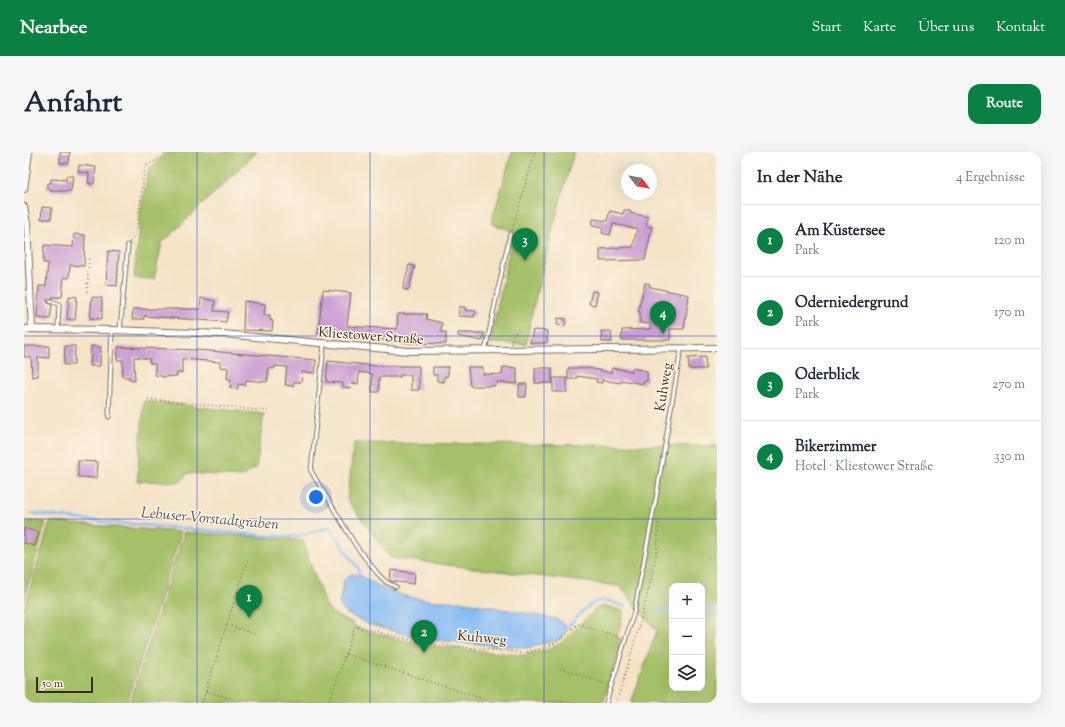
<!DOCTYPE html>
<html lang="de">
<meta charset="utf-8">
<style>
body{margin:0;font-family:"Sorts Mill Goudy",serif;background:#f6f6f7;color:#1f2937}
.controls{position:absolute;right:12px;bottom:12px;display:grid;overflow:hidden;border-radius:8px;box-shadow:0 4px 16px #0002}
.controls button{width:36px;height:36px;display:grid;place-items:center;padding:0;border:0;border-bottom:1px solid #e0e1e3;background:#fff;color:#1f2937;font:20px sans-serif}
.compass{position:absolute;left:597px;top:12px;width:36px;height:36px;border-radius:50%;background:#fff;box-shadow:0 4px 16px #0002;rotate:121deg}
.scale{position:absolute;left:12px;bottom:10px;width:57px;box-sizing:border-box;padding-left:4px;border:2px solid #3b2a1e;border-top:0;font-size:11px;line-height:14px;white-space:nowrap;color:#3b2a1e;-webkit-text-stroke:3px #fcf5e5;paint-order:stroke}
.you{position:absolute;left:292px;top:345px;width:14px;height:14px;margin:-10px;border:3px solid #fff;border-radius:50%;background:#1a73e8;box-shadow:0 0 0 6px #1a73e833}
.badge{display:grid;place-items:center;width:26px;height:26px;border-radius:50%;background:#0b8043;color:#fff;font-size:13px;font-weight:700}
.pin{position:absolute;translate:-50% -33px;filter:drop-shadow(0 1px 2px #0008)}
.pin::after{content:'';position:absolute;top:21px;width:14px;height:12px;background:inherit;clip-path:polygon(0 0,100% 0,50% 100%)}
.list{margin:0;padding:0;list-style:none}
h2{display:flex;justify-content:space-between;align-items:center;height:52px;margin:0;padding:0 16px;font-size:17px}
h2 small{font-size:13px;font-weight:400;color:#747a83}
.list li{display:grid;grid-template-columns:26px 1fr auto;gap:12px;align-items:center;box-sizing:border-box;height:72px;padding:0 16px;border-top:1px solid #e0e1e3}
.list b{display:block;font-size:15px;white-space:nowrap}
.list p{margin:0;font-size:13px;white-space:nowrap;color:#747a83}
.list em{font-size:13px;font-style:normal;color:#747a83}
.icon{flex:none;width:22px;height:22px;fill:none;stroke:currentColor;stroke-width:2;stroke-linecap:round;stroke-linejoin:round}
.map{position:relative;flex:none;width:693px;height:551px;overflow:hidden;border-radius:12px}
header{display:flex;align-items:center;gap:24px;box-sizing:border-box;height:56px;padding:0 20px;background:#0b8043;color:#fff}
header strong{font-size:19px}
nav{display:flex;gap:22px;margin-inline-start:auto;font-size:14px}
.intro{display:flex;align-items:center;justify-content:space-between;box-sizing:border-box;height:96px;padding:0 24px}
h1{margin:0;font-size:28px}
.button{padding:10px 18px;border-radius:12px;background:#0b8043;color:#fff;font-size:14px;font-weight:700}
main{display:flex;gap:24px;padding:0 24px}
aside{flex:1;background:#fff;border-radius:12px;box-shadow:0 4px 16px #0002}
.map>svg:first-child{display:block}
</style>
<header>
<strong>Nearbee</strong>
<nav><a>Start</a><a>Karte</a><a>Über uns</a><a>Kontakt</a></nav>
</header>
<div class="intro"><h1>Anfahrt</h1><a class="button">Route</a></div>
<main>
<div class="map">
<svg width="693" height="551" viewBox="0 0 693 551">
<rect width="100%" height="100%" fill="#fcf5e5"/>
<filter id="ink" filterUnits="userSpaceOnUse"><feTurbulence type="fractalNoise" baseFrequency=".025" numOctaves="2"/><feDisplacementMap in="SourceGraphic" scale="8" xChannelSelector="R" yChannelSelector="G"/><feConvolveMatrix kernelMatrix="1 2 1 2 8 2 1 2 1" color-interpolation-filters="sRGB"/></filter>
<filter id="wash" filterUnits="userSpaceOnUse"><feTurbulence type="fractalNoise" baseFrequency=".012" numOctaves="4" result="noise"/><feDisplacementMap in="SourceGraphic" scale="16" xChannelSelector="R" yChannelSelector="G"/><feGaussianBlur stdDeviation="0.9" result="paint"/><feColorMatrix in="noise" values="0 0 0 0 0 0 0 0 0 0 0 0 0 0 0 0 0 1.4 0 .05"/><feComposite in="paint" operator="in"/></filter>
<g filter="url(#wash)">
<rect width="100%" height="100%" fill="#f4e3c7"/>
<g fill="#a4c067" stroke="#707542" fill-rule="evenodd">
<polygon points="144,0 233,0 138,91 130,127 110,126 117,55 125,17"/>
<path d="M488,0H550C532,64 514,127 502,192L466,191L489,80L467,71Z"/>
<polygon points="120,249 240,262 232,316 217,325 164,321 156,330 113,329"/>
<path d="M330,291L693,294V551H607L633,479L595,434L367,406L323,348ZM648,434H678V536H648Z"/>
<polygon points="0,369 22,370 0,447"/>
<polygon points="26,370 157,380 103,551 0,551 0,457"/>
<path d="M160,380L279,388C283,400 299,454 307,460C315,467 327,467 333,476L396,493L498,503L523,498L537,491L573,456L581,454L600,459L593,486L599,488L579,551H106Z"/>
</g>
<polygon fill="#86bbf5" stroke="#60728a" points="327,422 336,423 358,436 384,445 412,449 435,449 533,467 544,475 536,487 502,496 398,487 344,472 322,461 315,451 320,428"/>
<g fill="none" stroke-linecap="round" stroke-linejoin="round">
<g stroke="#86bbf5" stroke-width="2.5">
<polyline points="7,361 61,368 245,384 275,384 305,375 334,416 336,423"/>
<polyline points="678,458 693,457"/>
<polyline points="634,459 648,459"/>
<path d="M544,475C553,465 565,449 580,448C586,448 595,453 602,455"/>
</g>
</g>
<g id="blocks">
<g fill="#ca9dd4">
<polygon points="36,0 46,0 45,11 36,11"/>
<polygon points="55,13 72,15 70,32 64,31 65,21 54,20"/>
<polygon points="42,24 49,24 47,39 26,39 26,37 23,37 23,31 27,31 27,27 42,28"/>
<polygon points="18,55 28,56 27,67 17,67"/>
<polygon points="600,58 606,59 606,61 624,65 622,74 628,75 621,108 576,109 576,97 609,95 613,77 589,72 586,83 578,81 579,75 568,73 569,67 583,69 586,59 599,62"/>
<polygon points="50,82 61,83 60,114 46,113 45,126 40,125 38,145 28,145 28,147 23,148 24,151 28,153 26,167 13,166 15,134 22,134 24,111 19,111 20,93 49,95"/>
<polygon points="84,99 95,100 93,134 82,133"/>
<polygon points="385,113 391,114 385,138 379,137"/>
<polygon points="621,131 626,132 626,135 665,143 660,177 646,177 646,188 597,188 598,178 626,177 626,172 616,171 616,160 614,159"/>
<polygon points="299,138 327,141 323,174 373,177 374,162 403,162 402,167 418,171 417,180 422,180 422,192 387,191 294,181"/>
<polygon points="568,139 574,140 571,153 565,152"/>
<polygon points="45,144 53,145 51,168 43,167"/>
<polygon points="68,145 78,146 78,167 66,166"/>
<polygon points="177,146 191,149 190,159 204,160 202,170 120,164 120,167 108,167 109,157 176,157"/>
<polygon points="220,149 241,152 240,163 246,163 246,168 249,169 248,179 219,178"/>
<polygon points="435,155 441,155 441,158 452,159 450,165 435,164"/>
<polygon points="534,166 542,167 541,174 533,173"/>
<polygon points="509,178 523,179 523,191 506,191"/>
<polygon points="577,179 587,179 588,190 578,190"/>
<polygon points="434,181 460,181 458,189 434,184"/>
<polygon points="0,194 25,194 25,206 14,205 14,224 8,225 7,205 0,205"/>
<polygon points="41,194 51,194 50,213 40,213"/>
<polygon points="67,194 77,195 76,214 66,214"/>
<polygon points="94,195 173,198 292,208 291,221 278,220 277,230 270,230 269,234 261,233 263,215 251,214 250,217 245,216 243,230 222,228 221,233 214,232 214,237 206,236 207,227 203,227 204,216 196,215 196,210 158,207 158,221 153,221 153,224 138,225 138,224 131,223 131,212 125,211 126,207 110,205 111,229 105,228 105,225 98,225 99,208 93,208"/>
<polygon points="681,205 682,217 665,217 664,206"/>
<polygon points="304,209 353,214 395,214 395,238 387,238 387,223 376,223 376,225 355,225 355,240 348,240 348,222 335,220 334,232 328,231 327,236 319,235 319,231 302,230"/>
<polygon points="409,215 424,215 424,224 421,224 420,230 413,229 413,223 409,223"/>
<polygon points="444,215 459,215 459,222 478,223 479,215 493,216 493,232 473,230 473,233 468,234 446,234"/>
<rect x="511" y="216" width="17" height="15"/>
<polygon points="544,216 564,216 587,221 588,216 608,219 608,216 623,219 623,229 620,229 619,232 597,228 597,231 578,228 578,231 572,230 573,227 553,224 553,227 544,227"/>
<rect x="529" y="226" width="14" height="14"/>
<polygon points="495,232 503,232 502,245 495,245"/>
<polygon points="54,309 74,310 73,326 54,325"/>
<polygon points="0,376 15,381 11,394 0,391"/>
<polygon points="367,418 391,421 390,432 366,429"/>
</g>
</g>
</g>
<g filter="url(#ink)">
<use href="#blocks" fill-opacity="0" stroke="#7c6b59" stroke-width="1"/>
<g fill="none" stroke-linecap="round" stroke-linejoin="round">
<g stroke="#7c6b59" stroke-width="5">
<g id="service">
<polyline points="26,149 35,152 34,177"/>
<polyline points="96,178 104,93"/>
<polyline points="300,192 287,319 332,394 354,422 362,430 372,435"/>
<polyline points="461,199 486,82"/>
<polyline points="85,265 88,178"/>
<polyline points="582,551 610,460 632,346 657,197"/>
</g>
</g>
<g stroke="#7c6b59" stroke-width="8">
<g id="minor">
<polyline points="0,37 5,0"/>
<polyline points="0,55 3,72 8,177"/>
<polyline points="0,177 88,178 199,182 384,199 693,196"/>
</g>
</g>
<g stroke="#7c6b59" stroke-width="1.5" stroke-dasharray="1 3" stroke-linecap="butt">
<polyline points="488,78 511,0"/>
<polyline points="106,90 112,82 121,15 146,0"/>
<polyline points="63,140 65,105"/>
<polyline points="487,192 488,185 494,178"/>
<polyline points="124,247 244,259"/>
<polyline points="213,440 240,448"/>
<polyline points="203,473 231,482"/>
<polyline points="322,502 471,551"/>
<polyline points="537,516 582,532"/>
<polyline points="182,539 209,547"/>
<polyline points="305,549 311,551"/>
<polyline points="178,551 223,409"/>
<polyline points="305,551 331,474 398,491 498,501 521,496 536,488 554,472 597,486"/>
<path d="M592,551C605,511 616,472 626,431C631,409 636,387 634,365"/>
</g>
<use href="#service" stroke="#fff" stroke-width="3"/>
<use href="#minor" stroke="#fff" stroke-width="6"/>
</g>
</g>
<path fill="none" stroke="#1d4ed8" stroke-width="1" stroke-opacity="0.55" d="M173,0V551M346,0V551M520,0V551M0,184H693M0,367H693"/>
<g text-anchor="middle" stroke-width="3" stroke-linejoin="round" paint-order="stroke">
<g font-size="14" fill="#3b2a1e" stroke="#fcf5e5">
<text transform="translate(347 183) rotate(4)" y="5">Kliestower Straße</text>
<text transform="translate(639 235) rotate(-81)" y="5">Kuhweg</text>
<text transform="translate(458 485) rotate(6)" y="5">Kuhweg</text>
</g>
<g font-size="15" font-style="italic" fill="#52565e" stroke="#fcf5e5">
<text transform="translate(186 366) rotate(5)" y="5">Lebuser Vorstadtgraben</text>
</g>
</g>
</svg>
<div class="controls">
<button>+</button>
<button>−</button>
<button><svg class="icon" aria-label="layers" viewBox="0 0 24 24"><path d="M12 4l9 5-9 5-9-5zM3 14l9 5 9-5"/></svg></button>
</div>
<svg class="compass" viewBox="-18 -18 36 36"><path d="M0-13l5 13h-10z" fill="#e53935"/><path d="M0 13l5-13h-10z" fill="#747a83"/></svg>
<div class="scale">50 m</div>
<div class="you"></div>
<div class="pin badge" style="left:225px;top:466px">1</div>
<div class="pin badge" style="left:400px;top:501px">2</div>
<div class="pin badge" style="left:501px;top:109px">3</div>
<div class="pin badge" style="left:639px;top:182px">4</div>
</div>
<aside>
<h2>In der Nähe<small>4 Ergebnisse</small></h2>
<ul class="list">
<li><span class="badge">1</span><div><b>Am Küstersee</b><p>Park</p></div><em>120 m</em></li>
<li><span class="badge">2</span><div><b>Oderniedergrund</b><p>Park</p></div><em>170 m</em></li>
<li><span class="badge">3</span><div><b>Oderblick</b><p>Park</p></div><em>270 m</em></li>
<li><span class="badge">4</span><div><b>Bikerzimmer</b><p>Hotel · Kliestower Straße</p></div><em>330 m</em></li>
</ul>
</aside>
</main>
